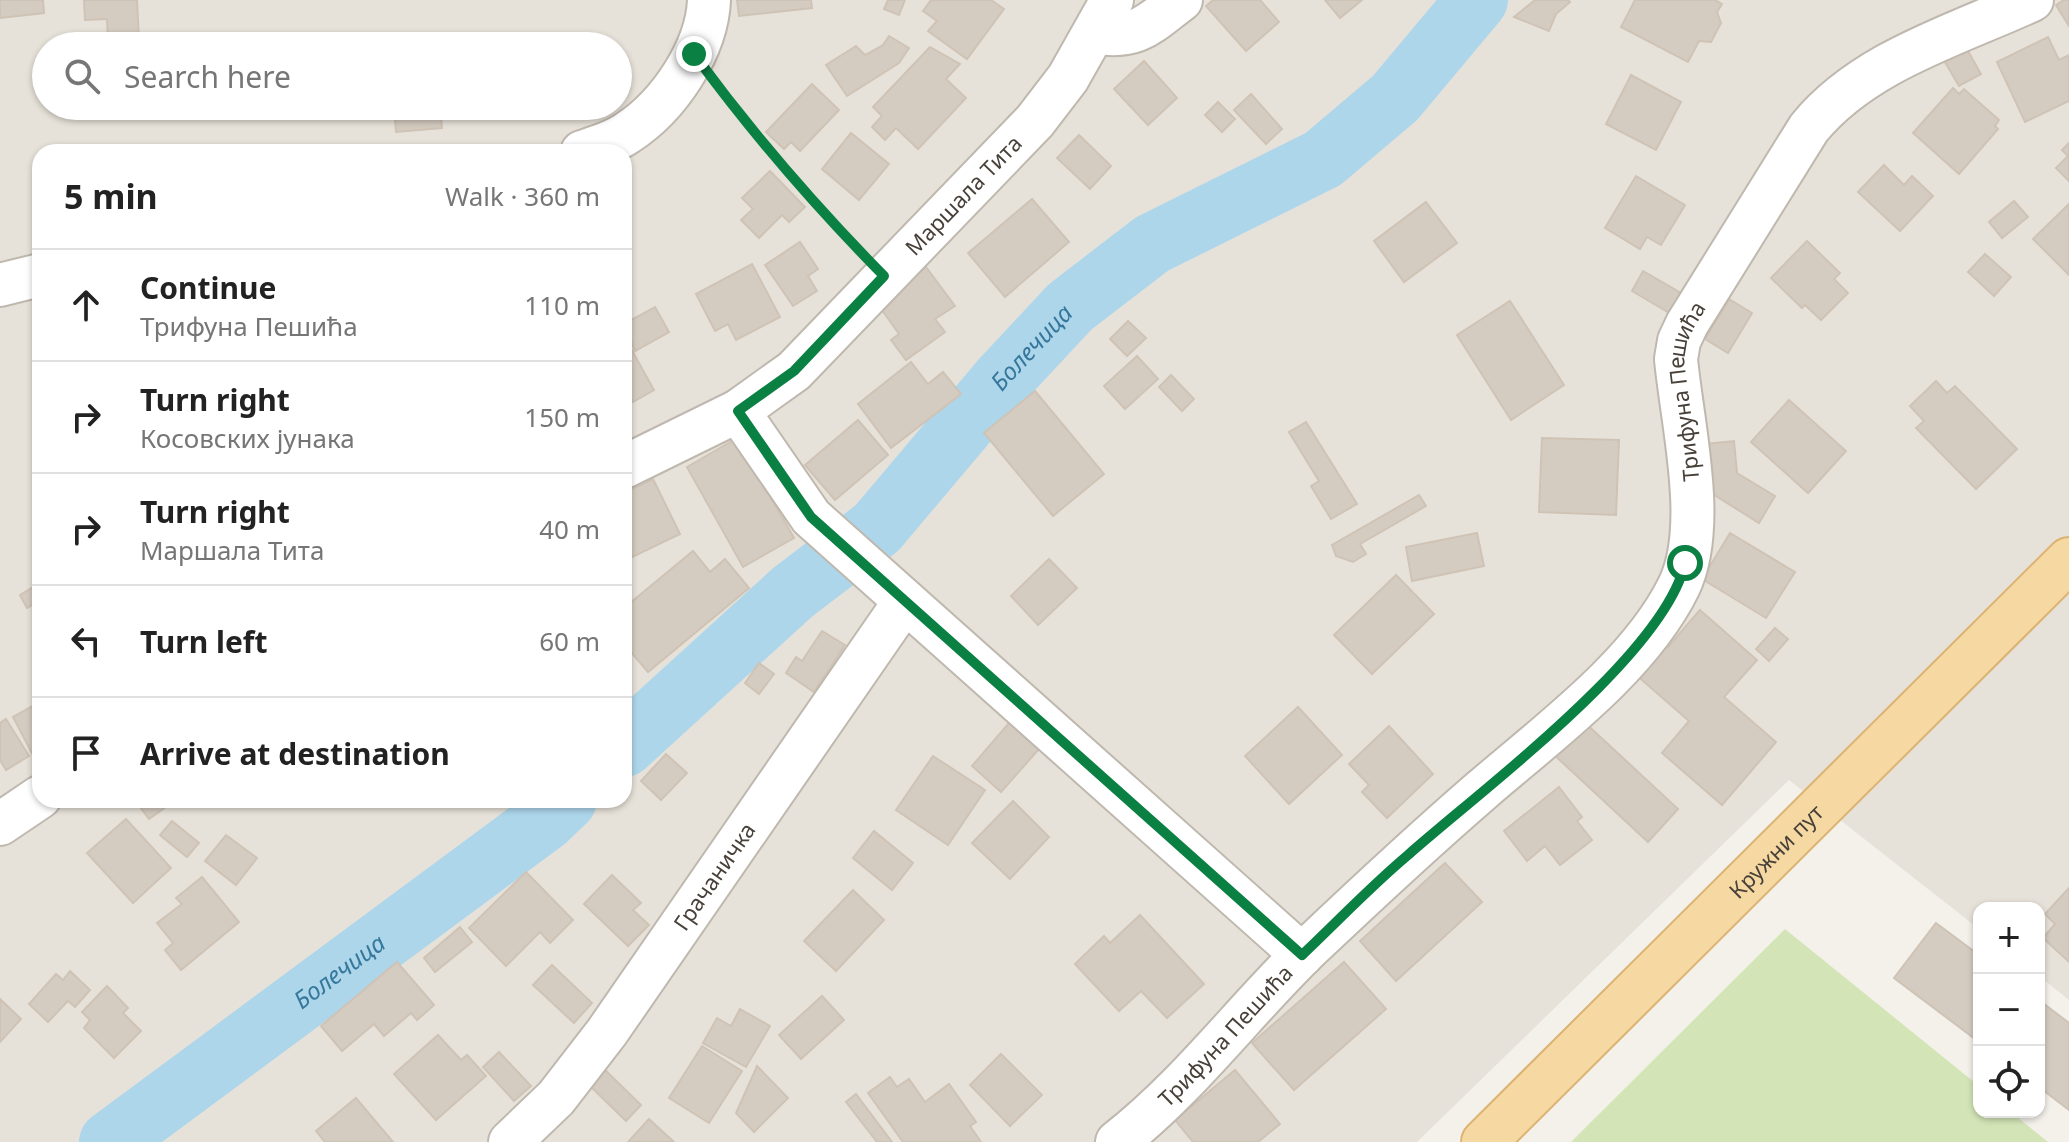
<!DOCTYPE html>
<meta charset="utf-8">
<style>
body{margin:0;font-family:"Noto Sans",sans-serif;background:#f2f2f2;color:#222}
.controls{position:absolute;right:24px;bottom:24px;display:grid;overflow:hidden;border-radius:16px;box-shadow:0 2px 6px #0004}
.controls button{width:72px;height:72px;display:grid;place-items:center;padding:0;border:0;border-bottom:2px solid #e0e0e0;background:#fff;color:#222;font:40px sans-serif}
.stop{position:absolute;width:24px;height:24px;margin:-18px;border:6px solid #0b8043;border-radius:50%;background:#fff}
.stop.end{background:#0b8043;border-color:#fff;box-shadow:0 2px 8px #0008}
.list{margin:0;padding:0;list-style:none}
h2{display:flex;justify-content:space-between;align-items:center;height:104px;margin:0;padding:0 32px;font-size:34px}
h2 small{font-size:26px;font-weight:400;color:#767676}
.list li{display:grid;grid-template-columns:52px 1fr auto;gap:24px;align-items:center;box-sizing:border-box;height:112px;padding:0 32px;border-top:2px solid #e0e0e0}
.list b{display:block;font-size:30px;white-space:nowrap}
.list p{margin:0;font-size:26px;white-space:nowrap;color:#767676}
.list em{font-size:26px;font-style:normal;color:#767676}
.icon{flex:none;width:44px;height:44px;fill:none;stroke:currentColor;stroke-width:2;stroke-linecap:round;stroke-linejoin:round}
.map{position:relative;flex:none;width:2069px;height:1142px;overflow:hidden}
.search{position:absolute;background:#fff;box-shadow:0 2px 6px #0004;left:32px;top:32px;width:600px;height:88px;display:flex;align-items:center;gap:20px;box-sizing:border-box;padding:0 28px;border-radius:44px;color:#767676;font-size:30px}
.panel{position:absolute;background:#fff;box-shadow:0 2px 6px #0004;left:32px;top:144px;width:600px;height:664px;border-radius:24px}
.map>svg:first-child{display:block}
</style>
<div class="map">
<svg width="2069" height="1142" viewBox="0 0 2069 1142">
<rect width="100%" height="100%" fill="#f4f1eb"/>
<path fill="#e7e2d9" fill-rule="evenodd" d="M0,0H2069V1000L2039,976V908H1979V929L1789,780L1417,1142H0ZM46,46H618V106H46ZM40,152H624V800H40Z"/>
<polygon fill="#d3e5b7" points="1785,929 1979,1086 1979,1112 2011,1112 2048,1142 1571,1142"/>
<g fill="none" stroke-linecap="round" stroke-linejoin="round">
<g stroke="#add6eb" stroke-width="62">
<path id="s1" d="M624,746L793,592L877,528L1001,381L1070,307L1152,244L1323,159L1395,98L1477,0"/>
<path id="s2" d="M110,1142L545,820L566,800"/>
</g>
</g>
<g fill="#d5ccc1" stroke="#cfc3b5" stroke-width="2">
<polygon points="0,0 43,0 44,13 0,18"/>
<polygon points="84,0 137,0 139,40 108,42 107,19 85,20"/>
<polygon points="737,0 811,0 812,8 739,16"/>
<polygon points="888,0 905,0 899,15 884,9"/>
<polygon points="931,0 991,0 1004,9 967,59 928,31 937,21 923,11"/>
<polygon points="1213,0 1260,0 1279,22 1246,51 1206,6"/>
<polygon points="1325,0 1362,0 1340,18"/>
<polygon points="1535,0 1568,0 1570,2 1556,14 1549,31 1514,17"/>
<polygon points="1635,0 1715,0 1722,4 1717,12 1721,23 1711,42 1699,41 1688,62 1621,27"/>
<polygon points="2064,0 2069,0 2069,26 2056,5"/>
<polygon points="889,36 909,48 899,63 847,96 826,65 856,46 865,55 883,45"/>
<polygon points="2048,37 2059,60 2069,55 2069,101 2025,122 1997,62"/>
<polygon points="1964,44 1981,74 1959,86 1942,57"/>
<polygon points="930,47 960,64 946,79 966,98 918,149 896,128 885,140 872,127 882,116 873,107"/>
<polygon points="1144,61 1177,98 1148,125 1114,89"/>
<polygon points="1631,75 1681,102 1656,150 1606,124"/>
<polygon points="812,84 839,110 800,151 791,142 784,149 766,132"/>
<polygon points="1953,88 1959,94 1964,89 1999,120 1995,126 1998,129 1959,174 1913,133"/>
<polygon points="1251,94 1282,129 1266,144 1234,110"/>
<polygon points="1218,102 1235,119 1222,132 1205,115"/>
<polygon points="394,106 440,106 442,128 396,132"/>
<polygon points="851,133 889,164 859,200 822,169"/>
<polygon points="1079,135 1111,166 1090,189 1057,158"/>
<polygon points="2069,143 2069,181 2056,168 2068,156 2062,150"/>
<polygon points="1884,165 1904,185 1912,176 1933,196 1900,231 1858,192"/>
<polygon points="770,171 805,207 789,222 782,215 759,238 741,220 753,209 742,198"/>
<polygon points="1636,176 1685,205 1661,245 1647,237 1640,249 1605,228"/>
<polygon points="1032,199 1069,242 1005,297 968,253"/>
<polygon points="2014,201 2028,217 2002,238 1989,222"/>
<polygon points="1426,202 1457,243 1404,282 1374,241"/>
<polygon points="2069,204 2069,275 2033,239"/>
<polygon points="1807,241 1840,273 1834,279 1848,293 1821,320 1805,305 1802,308 1771,278"/>
<polygon points="800,242 818,269 808,276 817,291 793,306 765,265"/>
<polygon points="1985,254 2011,277 1994,296 1968,272"/>
<polygon points="752,264 780,317 736,340 728,324 715,331 696,294"/>
<polygon points="926,267 955,306 935,319 945,332 906,360 891,340 899,334 877,303"/>
<polygon points="1643,271 1683,294 1671,314 1632,291"/>
<polygon points="1729,299 1752,313 1728,353 1705,339"/>
<polygon points="1510,301 1564,385 1511,420 1457,335"/>
<polygon points="655,307 669,332 635,351 624,324"/>
<polygon points="1128,321 1146,338 1127,356 1110,339"/>
<polygon points="624,336 654,390 633,402 624,386"/>
<polygon points="1137,356 1158,379 1125,409 1104,386"/>
<polygon points="911,362 928,384 943,372 961,394 891,448 858,404"/>
<polygon points="1171,375 1194,399 1182,411 1159,387"/>
<polygon points="1936,381 1947,393 1955,386 2017,449 1976,489 1916,428 1924,421 1910,406"/>
<polygon points="1035,391 1104,474 1053,516 984,433"/>
<polygon points="1789,400 1846,451 1808,493 1751,442"/>
<polygon points="858,420 888,455 835,500 805,465"/>
<polygon points="1306,422 1357,504 1331,519 1311,486 1319,481 1289,432"/>
<polygon points="737,438 794,538 743,567 687,467"/>
<polygon points="1542,438 1619,440 1616,515 1539,512"/>
<polygon points="1734,441 1737,473 1775,496 1759,523 1711,493 1706,444"/>
<polygon points="653,479 680,534 624,561 624,493"/>
<polygon points="1419,495 1426,506 1360,544 1366,554 1353,562 1336,556 1332,545"/>
<polygon points="1477,533 1484,566 1412,581 1406,547"/>
<polygon points="1730,533 1795,572 1766,618 1702,579"/>
<polygon points="693,551 710,572 725,559 749,588 648,672 624,644 624,608"/>
<polygon points="1049,559 1077,588 1038,625 1011,596"/>
<polygon points="1396,575 1434,614 1372,674 1334,635"/>
<polygon points="40,583 40,600 27,608 20,595"/>
<polygon points="1700,610 1757,660 1724,697 1776,742 1722,805 1662,753 1689,721 1635,674 1661,644 1667,648"/>
<polygon points="1775,628 1788,639 1769,661 1756,649"/>
<polygon points="822,631 845,645 814,692 786,673 796,657 802,661"/>
<polygon points="759,663 774,674 759,694 745,683"/>
<polygon points="40,702 40,757 35,759 13,717"/>
<polygon points="1298,707 1342,755 1289,804 1245,756"/>
<polygon points="6,719 29,756 6,770 0,760 0,723"/>
<polygon points="1581,719 1678,809 1648,842 1551,752"/>
<polygon points="1009,723 1039,749 1001,792 972,766"/>
<polygon points="1389,726 1433,774 1387,818 1362,792 1369,785 1349,764"/>
<polygon points="666,754 687,773 661,800 641,781"/>
<polygon points="933,756 985,790 948,845 896,810"/>
<polygon points="1559,787 1582,817 1577,821 1592,840 1560,865 1545,846 1527,861 1504,831"/>
<polygon points="135,800 173,800 174,801 149,819"/>
<polygon points="1013,801 1049,837 1010,879 972,843"/>
<polygon points="126,819 171,868 133,903 87,853"/>
<polygon points="172,821 199,843 187,857 160,835"/>
<polygon points="874,831 913,863 892,890 853,858"/>
<polygon points="226,835 257,858 236,885 205,861"/>
<polygon points="1445,863 1482,902 1396,981 1360,941"/>
<polygon points="526,872 573,920 550,943 540,932 506,966 469,928"/>
<polygon points="612,875 641,903 633,910 649,925 628,946 584,904"/>
<polygon points="202,877 239,922 181,970 165,950 173,943 157,923 182,904 176,898"/>
<polygon points="2069,888 2069,962 2043,938 2055,924 2045,914"/>
<polygon points="853,890 884,920 836,971 804,941"/>
<polygon points="1140,915 1204,984 1167,1018 1141,991 1119,1011 1075,964 1104,936 1110,943"/>
<polygon points="1936,923 1979,955 1979,1042 1894,978"/>
<polygon points="460,927 472,942 435,972 424,958"/>
<polygon points="397,962 434,1005 417,1020 411,1013 384,1036 374,1024 342,1051 321,1026"/>
<polygon points="1344,962 1386,1009 1294,1090 1252,1043"/>
<polygon points="552,965 592,1003 574,1023 533,985"/>
<polygon points="70,971 90,990 75,1007 68,1001 48,1022 29,1004 56,974 63,980"/>
<polygon points="107,986 128,1008 123,1013 141,1031 114,1058 84,1028 90,1020 82,1012"/>
<polygon points="822,996 844,1020 801,1059 779,1035"/>
<polygon points="0,999 21,1019 0,1042"/>
<polygon points="2039,1000 2069,1023 2069,1110 2039,1087"/>
<polygon points="740,1009 770,1026 746,1067 703,1043 717,1018 731,1026"/>
<polygon points="438,1035 461,1060 467,1055 486,1076 436,1120 394,1074"/>
<polygon points="702,1046 742,1071 709,1123 669,1098"/>
<polygon points="499,1052 531,1086 514,1101 483,1067"/>
<polygon points="1001,1054 1042,1095 1010,1126 970,1085"/>
<polygon points="757,1066 788,1098 754,1132 736,1113"/>
<polygon points="602,1067 641,1105 626,1121 587,1083"/>
<polygon points="1235,1070 1280,1124 1258,1142 1193,1142 1175,1120"/>
<polygon points="890,1077 897,1087 909,1079 925,1102 949,1084 976,1122 970,1126 981,1142 903,1142 868,1093"/>
<polygon points="856,1094 892,1142 877,1142 846,1102"/>
<polygon points="356,1098 393,1142 325,1142 316,1131"/>
<polygon points="649,1119 674,1142 628,1142"/>
</g>
<g fill="none" stroke-linecap="round" stroke-linejoin="round">
<g stroke="#bfb8ae" stroke-width="46">
<g id="minor">
<path d="M1097,33C1138,39 1149,24 1181,0"/>
<path d="M582,152C597,147 614,142 627,133C669,106 707,49 709,0"/>
<polyline points="0,285 40,275"/>
<polyline points="738,411 811,517 1302,955"/>
<path id="s3" d="M624,467L738,411L794,371L1035,121L1068,78L1112,0"/>
<polyline points="0,824 40,797"/>
<path id="s4" d="M510,1142L556,1098L607,1032L905,601"/>
<path id="s5" d="M1117,1142C1189,1086 1243,1012 1308,949C1365,895 1423,841 1482,790C1548,733 1640,666 1679,586C1708,526 1682,424 1676,359L1679,341L1687,324L1809,128C1864,61 1956,35 2032,0"/>
</g>
</g>
<g stroke="#dbb372" stroke-width="48">
<g id="major">
<path id="s6" d="M1484,1142L2069,560"/>
</g>
</g>
<polyline stroke="#c0b2a0" stroke-width="5" stroke-dasharray="4 4" stroke-linecap="butt" points="719,88 819,209 858,250"/>
<use href="#minor" stroke="#fff" stroke-width="42"/>
<use href="#major" stroke="#f6d8a2" stroke-width="44"/>
</g>
<g fill="none" stroke-linecap="round" stroke-linejoin="round">
<path stroke="#0b8043" stroke-width="10" d="M694,54C752,133 815,206 884,276L794,371L738,411L811,517L1302,955C1337,922 1371,886 1408,855C1480,791 1665,654 1685,563"/>
</g>
<g text-anchor="middle" stroke-width="6" stroke-linejoin="round" paint-order="stroke">
<g font-size="22" fill="#484139" stroke="#fff">
<text dy="8" stroke="none"><textPath href="#s3" startOffset="440">Маршала Тита</textPath></text>
<text dy="8" stroke="none"><textPath href="#s5" startOffset="992">Трифуна Пешића</textPath></text>
<text dy="8" stroke="none"><textPath href="#s6" startOffset="412">Кружни пут</textPath></text>
<text dy="8" stroke="none"><textPath href="#s4" startOffset="336">Грачаничка</textPath></text>
<text dy="8" stroke="none"><textPath href="#s5" startOffset="152">Трифуна Пешића</textPath></text>
</g>
<g font-size="24" font-style="italic" fill="#36789c" stroke="#fff">
<text dy="8" stroke="none"><textPath href="#s1" startOffset="572">Болечица</textPath></text>
<text dy="8" stroke="none"><textPath href="#s2" startOffset="286">Болечица</textPath></text>
</g>
</g>
</svg>
<div class="controls">
<button>+</button>
<button>−</button>
<button><svg class="icon" aria-label="locate" viewBox="0 0 24 24"><circle cx="12" cy="12" r="6"/><path d="M12 2v4M12 18v4M2 12h4M18 12h4"/></svg></button>
</div>
<div class="stop" style="left:1685px;top:563px"></div>
<div class="stop end" style="left:694px;top:54px"></div>
<div class="search"><svg class="icon" aria-label="search" viewBox="0 0 24 24"><circle cx="10" cy="10" r="6"/><path d="M15 15l6 6"/></svg>Search here</div>
<section class="panel">
<h2>5 min<small>Walk · 360 m</small></h2>
<ul class="list">
<li><svg class="icon" aria-label="ahead" viewBox="0 0 24 24"><path d="M12 20V5M6 11l6-6 6 6"/></svg><div><b>Continue</b><p>Трифуна Пешића</p></div><em>110 m</em></li>
<li><svg class="icon" aria-label="right" viewBox="0 0 24 24"><path d="M7 20v-9h11M14 6l5 5-5 5"/></svg><div><b>Turn right</b><p>Косовских јунака</p></div><em>150 m</em></li>
<li><svg class="icon" aria-label="right" viewBox="0 0 24 24"><path d="M7 20v-9h11M14 6l5 5-5 5"/></svg><div><b>Turn right</b><p>Маршала Тита</p></div><em>40 m</em></li>
<li><svg class="icon" aria-label="left" viewBox="0 0 24 24"><path d="M17 20v-9H6M10 6l-5 5 5 5"/></svg><div><b>Turn left</b></div><em>60 m</em></li>
<li><svg class="icon" aria-label="arrive" viewBox="0 0 24 24"><path d="M6 21V4h12l-3 4 3 4H6"/></svg><div><b>Arrive at destination</b></div></li>
</ul>
</section>
</div>
